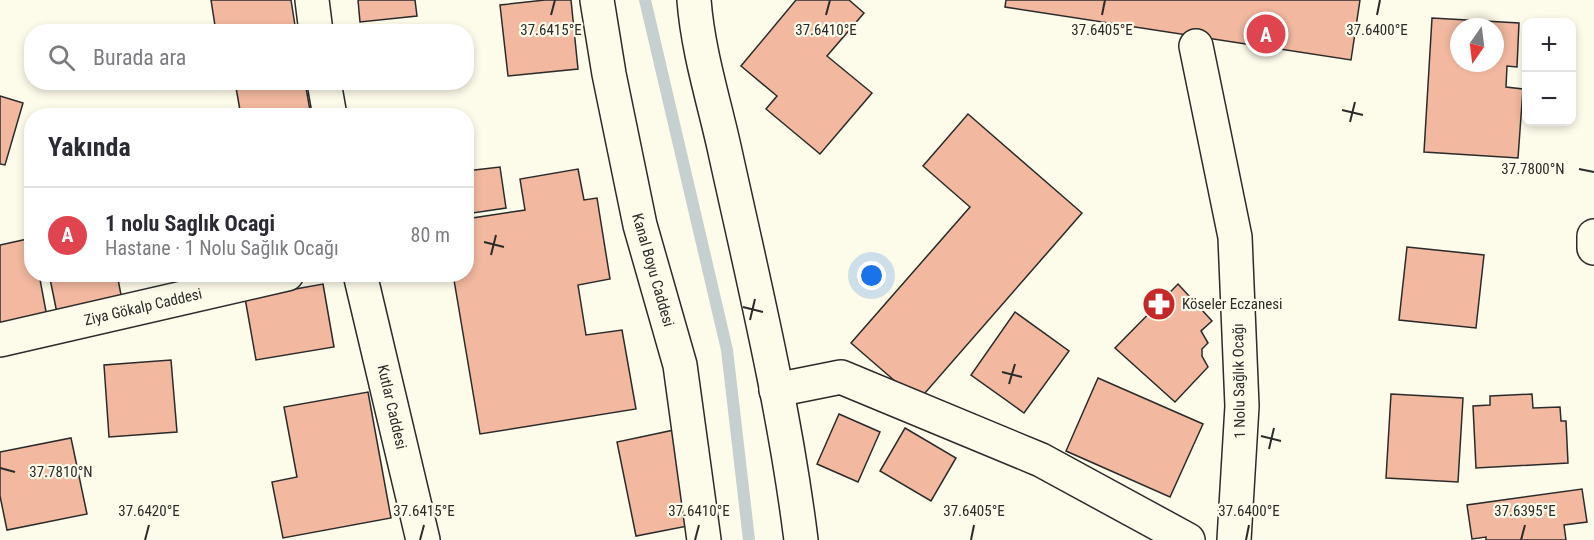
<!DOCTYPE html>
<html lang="tr">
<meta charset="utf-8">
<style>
body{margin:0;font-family:"Roboto Condensed",sans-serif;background:#f2f2f3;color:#2b2b33}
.controls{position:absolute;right:18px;top:18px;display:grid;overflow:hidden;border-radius:12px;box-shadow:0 3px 9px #0003}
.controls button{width:54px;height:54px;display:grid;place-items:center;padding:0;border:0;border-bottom:2px solid #e1e1e2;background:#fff;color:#2b2b33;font:30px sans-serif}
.compass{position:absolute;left:1450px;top:18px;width:54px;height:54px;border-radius:50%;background:#fff;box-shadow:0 3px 9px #0003;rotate:194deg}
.you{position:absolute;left:872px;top:276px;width:21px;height:21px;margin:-15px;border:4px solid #fff;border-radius:50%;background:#1a73e8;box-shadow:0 0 0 9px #1a73e833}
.badge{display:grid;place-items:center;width:39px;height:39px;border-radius:50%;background:#0b8043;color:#fff;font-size:20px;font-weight:700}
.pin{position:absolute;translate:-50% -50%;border:3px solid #fff;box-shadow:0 2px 6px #0006}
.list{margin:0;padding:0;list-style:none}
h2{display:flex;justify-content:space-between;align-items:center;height:78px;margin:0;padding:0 24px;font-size:26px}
h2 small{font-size:20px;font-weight:400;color:#7c7c81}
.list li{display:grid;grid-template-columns:39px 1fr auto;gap:18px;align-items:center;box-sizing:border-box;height:96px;padding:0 24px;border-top:2px solid #e1e1e2}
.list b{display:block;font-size:22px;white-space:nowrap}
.list p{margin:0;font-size:20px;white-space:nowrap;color:#7c7c81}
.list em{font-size:20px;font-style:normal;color:#7c7c81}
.icon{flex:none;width:33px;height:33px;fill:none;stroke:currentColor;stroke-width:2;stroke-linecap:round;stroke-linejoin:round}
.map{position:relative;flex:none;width:1594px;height:540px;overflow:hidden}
.search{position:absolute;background:#fff;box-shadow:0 3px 9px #0003;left:24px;top:24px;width:450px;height:66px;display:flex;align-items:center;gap:15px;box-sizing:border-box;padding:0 21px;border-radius:24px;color:#7c7c81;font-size:22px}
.panel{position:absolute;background:#fff;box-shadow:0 3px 9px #0003;left:24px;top:108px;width:450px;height:174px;border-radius:24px}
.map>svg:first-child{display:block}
</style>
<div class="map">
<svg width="1594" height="540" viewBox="0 0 1594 540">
<rect width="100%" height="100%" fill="#fdfbea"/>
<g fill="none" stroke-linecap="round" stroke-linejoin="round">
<polyline stroke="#c7d0d0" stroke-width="12" points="645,0 727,350 749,540"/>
</g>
<g fill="#f2b8a0" stroke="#2b2b2b" stroke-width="1.5" fill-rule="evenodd">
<polygon points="211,0 291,0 296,32 216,32"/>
<polygon points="358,0 415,0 417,16 360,22"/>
<polygon points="545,0 571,0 578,69 508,76 500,5"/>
<polygon points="796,0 849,0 864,13 827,56 872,93 820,154 766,109 777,96 741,66"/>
<polygon points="1006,0 1360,0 1351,60 1005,7"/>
<path d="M1432,18L1519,23L1517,67L1507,66L1506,87L1523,89L1518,158L1424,152ZM1459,27H1495V63H1459Z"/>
<polygon points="235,82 305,82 311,116 241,116"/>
<polygon points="0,96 23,103 5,165 0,164"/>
<polygon points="968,114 1082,213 918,401 851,343 970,207 923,166"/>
<polygon points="500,167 506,208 466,214 466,171"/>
<polygon points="578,169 584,200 597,198 610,279 578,285 586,335 622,330 636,409 480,434 453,274 466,274 466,219 525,210 520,179"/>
<polygon points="32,238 32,274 39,274 47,317 0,326 0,245"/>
<polygon points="1407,247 1484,255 1476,328 1399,320"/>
<polygon points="49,274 117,274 122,300 57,313"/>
<polygon points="323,284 334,347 256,360 245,298"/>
<polygon points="1178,284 1212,321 1201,331 1208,343 1202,349 1202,356 1208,367 1175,402 1115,348"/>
<polygon points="1015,312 1069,351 1024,413 971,375"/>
<polygon points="171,360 177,432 109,437 104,365"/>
<polygon points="1098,378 1203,424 1170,497 1066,451"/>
<polygon points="368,392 391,518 283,538 272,482 297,477 284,407"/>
<polygon points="1391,394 1463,398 1458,482 1386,478"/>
<polygon points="1532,394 1533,408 1560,407 1561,421 1566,421 1568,463 1476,468 1473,406 1490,405 1490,396"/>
<polygon points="839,414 880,432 858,482 817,464"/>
<polygon points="905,428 956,458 931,501 880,471"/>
<polygon points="674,430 693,525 636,536 617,442"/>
<polygon points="71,438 87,514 7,530 0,496 0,452"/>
<polygon points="1582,489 1587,522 1564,525 1566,540 1486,540 1486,537 1472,539 1467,505"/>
</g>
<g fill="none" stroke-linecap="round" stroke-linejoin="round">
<g stroke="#2b2b2b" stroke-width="36">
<g id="minor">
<polyline points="312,0 316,32"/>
<polyline points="597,0 609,74 640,225 680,365 704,540"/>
<path d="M694,0C698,53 715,104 726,156C754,283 785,411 801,540"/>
<polyline points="1196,46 1235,237 1242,406 1234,540"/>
<polyline points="324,82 330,116"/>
<polyline points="1594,236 1594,248"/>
<polyline points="360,274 423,540"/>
<polyline points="0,340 287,274"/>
<polyline points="776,390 841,377 1041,460 1188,540"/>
</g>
</g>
<use href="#minor" stroke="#fdfbea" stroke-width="33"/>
</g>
<path fill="none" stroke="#2b2b2b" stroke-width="2" d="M551,15L555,0M826,15L830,0M1102,15L1105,0M1377,15L1380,0M1342,110L1363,115M1350,122L1355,102M1579,169L1594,172M484,242L504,247M491,255L496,235M743,307L763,312M750,320L755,299M1002,372L1022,377M1009,384L1015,364M1261,436L1281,441M1269,449L1274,428M0,468L15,472M145,540L149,525M420,540L424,525M695,540L699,525M971,540L974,525M1246,540L1249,525M1521,540L1525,525"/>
<defs>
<g id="pharmacy-disc" transform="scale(1.725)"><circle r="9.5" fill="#c62828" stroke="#fdfbea"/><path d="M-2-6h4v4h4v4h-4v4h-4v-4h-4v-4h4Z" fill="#fff"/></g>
</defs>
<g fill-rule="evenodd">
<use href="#pharmacy-disc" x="1159" y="304"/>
</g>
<g text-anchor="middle" stroke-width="4.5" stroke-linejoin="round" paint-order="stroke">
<g font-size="15" fill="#2b2b2b" stroke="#fdfbea">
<text transform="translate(653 270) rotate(74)" y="5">Kanal Boyu Caddesi</text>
<text transform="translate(143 307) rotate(-13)" y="5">Ziya Gökalp Caddesi</text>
<text transform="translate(1239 381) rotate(-91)" y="5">1 Nolu Sağlık Ocağı</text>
<text transform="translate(392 407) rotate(77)" y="5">Kutlar Caddesi</text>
</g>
<g font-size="15" fill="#2b2b2b" stroke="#fdfbea" text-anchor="start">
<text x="1182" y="309">Köseler Eczanesi</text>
</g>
</g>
<g font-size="15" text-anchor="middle" fill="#2b2b2b" stroke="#fdfbea" stroke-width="4.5" stroke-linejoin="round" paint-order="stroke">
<text x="551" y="35">37.6415°E</text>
<text x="826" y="35">37.6410°E</text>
<text x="1102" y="35">37.6405°E</text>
<text x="1377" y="35">37.6400°E</text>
<text x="1533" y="174">37.7800°N</text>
<text x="61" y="477">37.7810°N</text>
<text x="149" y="516">37.6420°E</text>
<text x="424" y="516">37.6415°E</text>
<text x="699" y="516">37.6410°E</text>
<text x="974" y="516">37.6405°E</text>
<text x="1249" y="516">37.6400°E</text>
<text x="1525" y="516">37.6395°E</text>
</g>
</svg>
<div class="controls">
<button>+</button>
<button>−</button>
</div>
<svg class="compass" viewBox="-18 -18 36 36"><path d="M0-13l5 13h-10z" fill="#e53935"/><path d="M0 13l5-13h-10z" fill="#7c7c81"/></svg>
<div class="you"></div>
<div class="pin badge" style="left:1266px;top:34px;background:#e0444e">A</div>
<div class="search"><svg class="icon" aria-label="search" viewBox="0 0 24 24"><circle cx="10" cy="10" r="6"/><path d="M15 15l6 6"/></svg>Burada ara</div>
<section class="panel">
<h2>Yakında<small></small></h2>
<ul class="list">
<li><span class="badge" style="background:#e0444e">A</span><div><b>1 nolu Saglık Ocagi</b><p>Hastane · 1 Nolu Sağlık Ocağı</p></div><em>80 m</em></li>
</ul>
</section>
</div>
